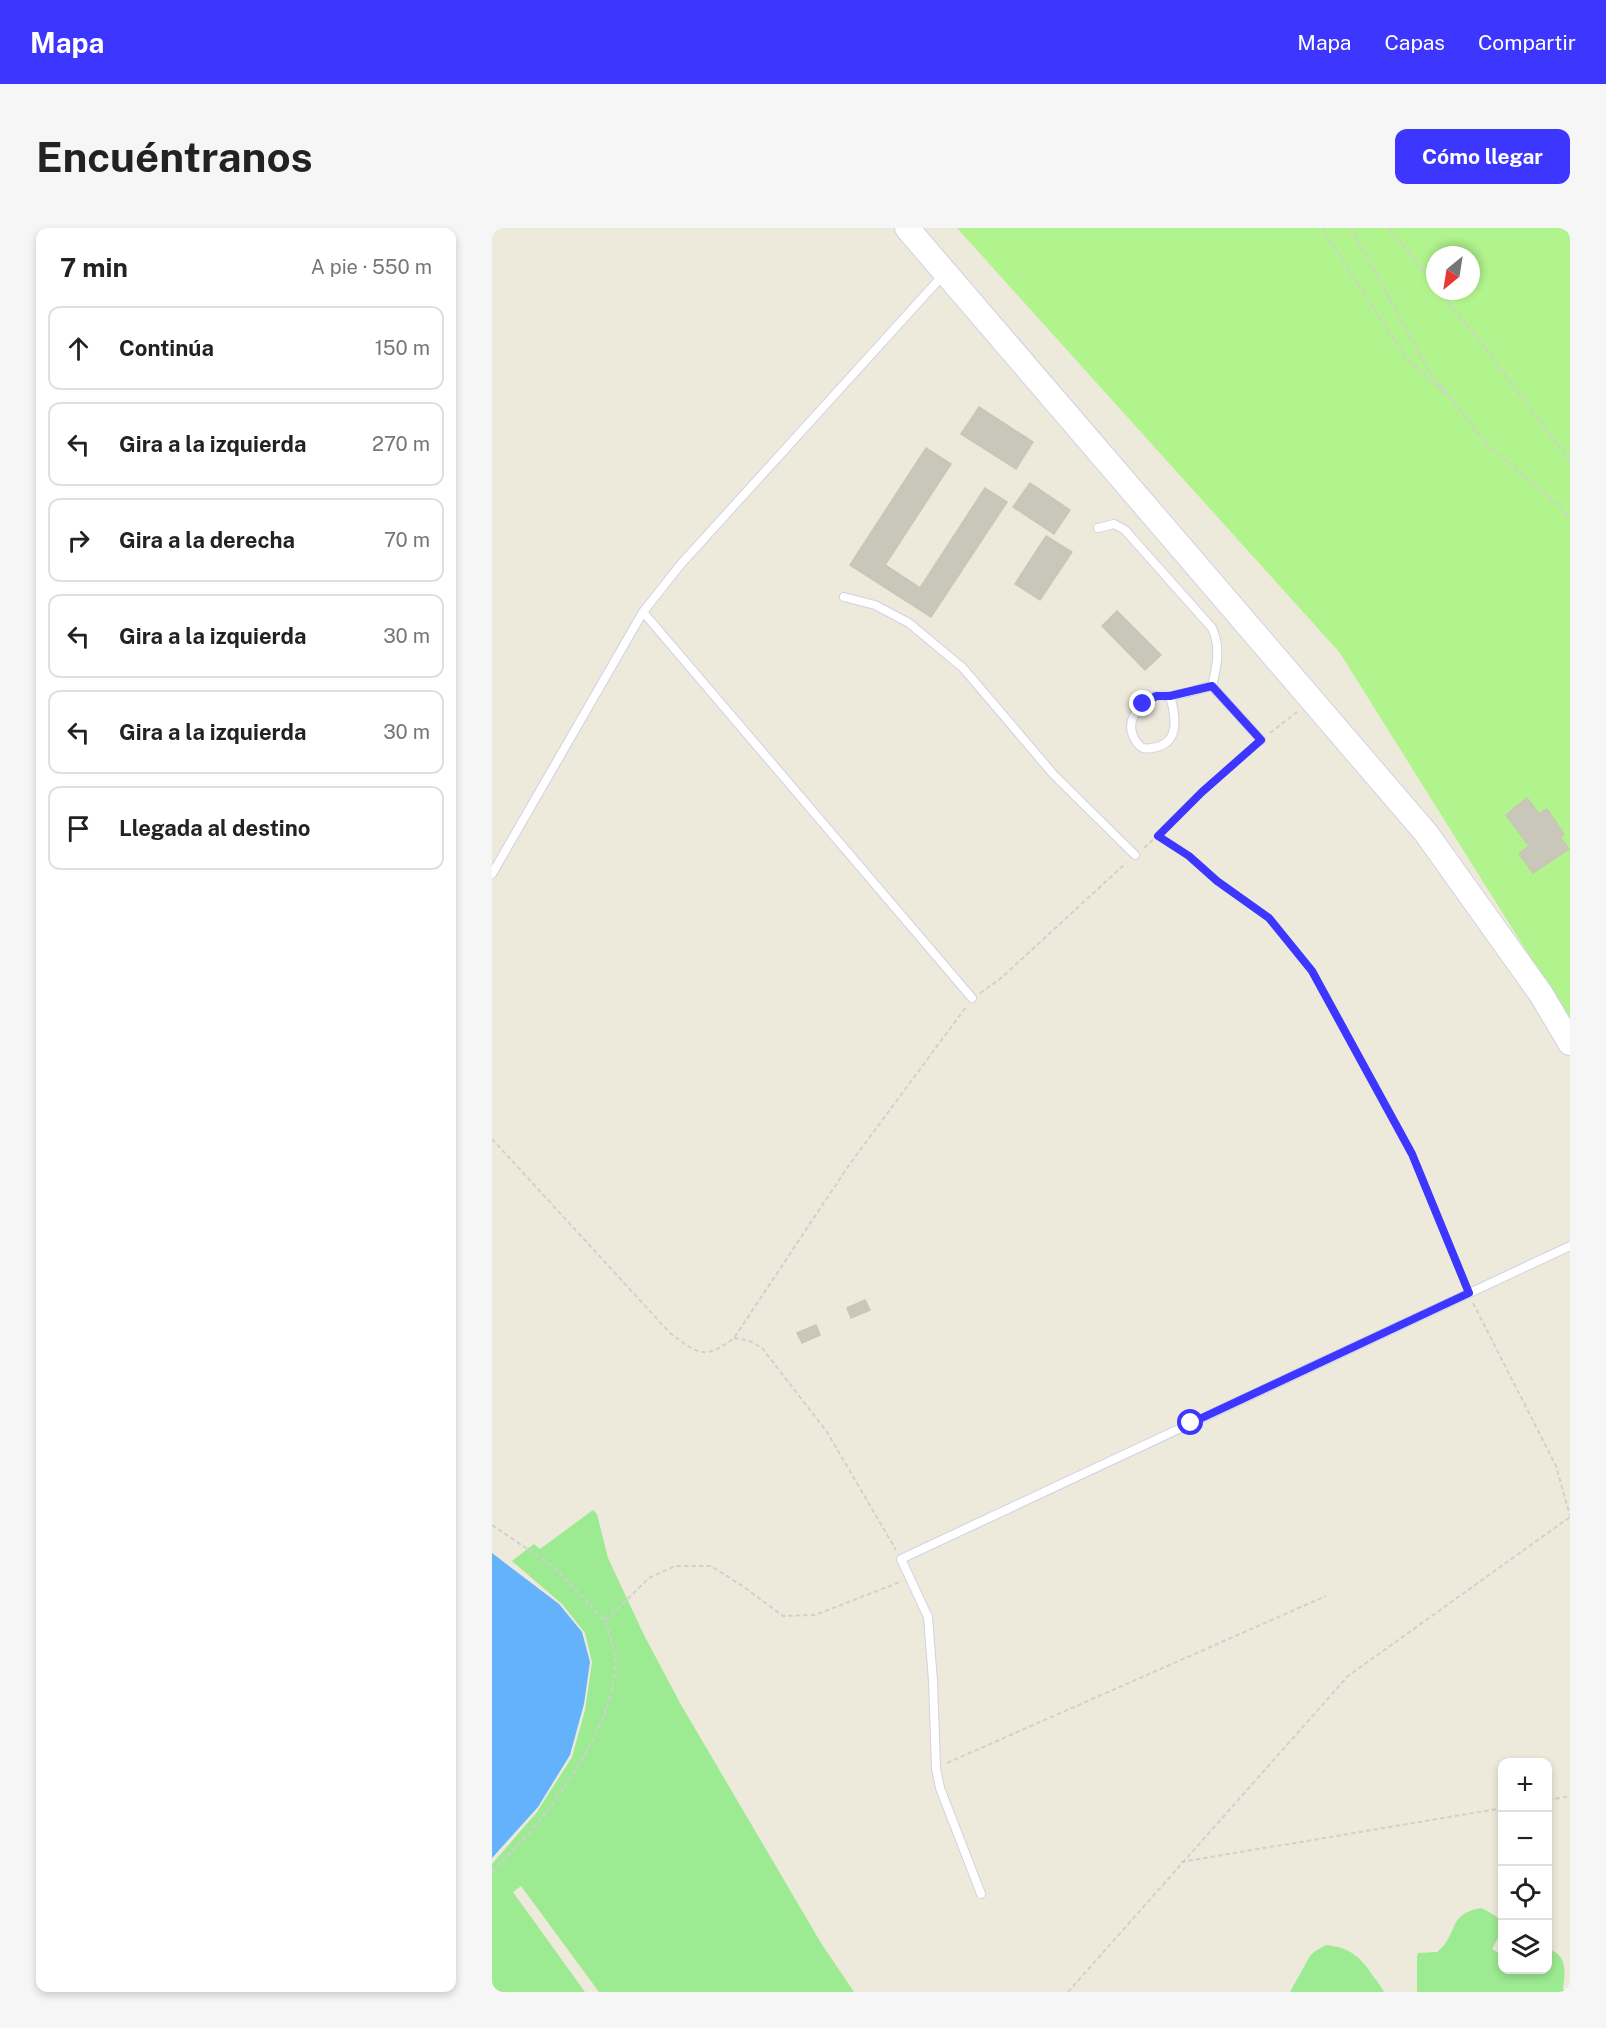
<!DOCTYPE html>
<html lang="es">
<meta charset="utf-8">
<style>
body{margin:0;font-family:"Public Sans",sans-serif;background:#f6f6f6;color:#222}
.controls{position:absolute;right:18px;bottom:18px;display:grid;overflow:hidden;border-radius:12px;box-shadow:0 3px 9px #0003}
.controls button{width:54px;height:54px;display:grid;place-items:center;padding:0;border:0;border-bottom:2px solid #e0e0e0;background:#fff;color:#222;font:30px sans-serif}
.compass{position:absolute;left:934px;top:18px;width:54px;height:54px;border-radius:50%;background:#fff;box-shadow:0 3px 9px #0003;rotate:210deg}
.stop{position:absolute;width:18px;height:18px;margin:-14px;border:4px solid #3c36ff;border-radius:50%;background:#fff}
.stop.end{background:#3c36ff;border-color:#fff;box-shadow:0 2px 6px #0008}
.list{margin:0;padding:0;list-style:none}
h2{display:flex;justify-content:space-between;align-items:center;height:78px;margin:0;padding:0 24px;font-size:26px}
h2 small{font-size:20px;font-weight:400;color:#767676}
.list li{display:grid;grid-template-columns:39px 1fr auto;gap:18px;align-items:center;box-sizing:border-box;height:84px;margin:0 12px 12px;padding:0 12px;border:2px solid #e0e0e0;border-radius:12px}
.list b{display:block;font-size:22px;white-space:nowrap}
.list em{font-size:20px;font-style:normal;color:#767676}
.icon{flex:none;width:33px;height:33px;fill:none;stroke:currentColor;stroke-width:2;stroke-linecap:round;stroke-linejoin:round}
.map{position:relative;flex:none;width:1078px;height:1764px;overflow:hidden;border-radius:12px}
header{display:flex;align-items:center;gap:36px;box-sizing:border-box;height:84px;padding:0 30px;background:#3c36ff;color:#fff}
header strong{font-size:28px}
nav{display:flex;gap:33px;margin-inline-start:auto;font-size:21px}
.intro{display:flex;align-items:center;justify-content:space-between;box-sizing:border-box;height:144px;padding:0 36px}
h1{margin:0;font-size:42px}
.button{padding:15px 27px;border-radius:12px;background:#3c36ff;color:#fff;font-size:21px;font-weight:700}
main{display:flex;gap:36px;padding:0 36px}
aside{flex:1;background:#fff;border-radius:12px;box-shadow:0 3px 9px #0003}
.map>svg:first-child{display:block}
</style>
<header>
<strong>Mapa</strong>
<nav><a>Mapa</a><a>Capas</a><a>Compartir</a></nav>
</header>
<div class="intro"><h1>Encuéntranos</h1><a class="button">Cómo llegar</a></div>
<main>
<aside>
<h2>7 min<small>A pie · 550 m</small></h2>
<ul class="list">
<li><svg class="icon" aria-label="ahead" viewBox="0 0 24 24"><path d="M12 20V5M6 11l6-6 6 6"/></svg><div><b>Continúa</b></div><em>150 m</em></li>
<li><svg class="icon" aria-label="left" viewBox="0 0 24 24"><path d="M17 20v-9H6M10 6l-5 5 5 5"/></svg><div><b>Gira a la izquierda</b></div><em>270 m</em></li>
<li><svg class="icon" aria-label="right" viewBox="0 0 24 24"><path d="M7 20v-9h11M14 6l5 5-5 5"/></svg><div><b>Gira a la derecha</b></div><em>70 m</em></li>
<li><svg class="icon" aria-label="left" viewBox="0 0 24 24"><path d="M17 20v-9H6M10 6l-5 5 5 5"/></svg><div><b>Gira a la izquierda</b></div><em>30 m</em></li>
<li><svg class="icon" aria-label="left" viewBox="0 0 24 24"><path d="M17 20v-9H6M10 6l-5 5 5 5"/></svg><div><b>Gira a la izquierda</b></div><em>30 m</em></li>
<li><svg class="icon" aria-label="arrive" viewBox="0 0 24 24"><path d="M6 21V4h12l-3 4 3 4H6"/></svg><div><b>Llegada al destino</b></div></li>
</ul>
</aside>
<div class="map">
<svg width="1078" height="1764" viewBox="0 0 1078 1764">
<rect width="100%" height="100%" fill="#eeeadb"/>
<g fill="#9cea91">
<polygon points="101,1282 105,1286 116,1330 152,1407 188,1475 329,1715 362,1764 107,1764 29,1658 21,1664 93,1764 0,1764 0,1636 45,1584 80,1529 93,1482 100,1434 93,1405 70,1376 20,1333 42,1316 48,1321"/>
<path d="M989,1680C1017,1693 1013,1698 1000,1721L1005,1724L1010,1723L1011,1742H1056V1721C1076,1727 1073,1743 1071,1761L1073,1764H925V1728L926,1725L945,1724C967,1707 954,1686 989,1680Z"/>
<path d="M834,1717C857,1719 869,1729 881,1748C885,1753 889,1758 892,1764H798L818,1728L822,1724Z"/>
</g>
<path fill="#b1f38c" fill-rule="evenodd" d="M465,0H1078V793L848,425ZM943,27H979V63H943Z"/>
<polygon fill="#63b2fb" points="0,1325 67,1376 90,1404 98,1434 92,1476 78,1527 46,1579 0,1630"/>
<g fill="#c9c6ba" stroke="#c9c6b4" stroke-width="1.5">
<polygon points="487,179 541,214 524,241 469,206"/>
<polygon points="434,220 459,236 393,337 428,360 493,260 515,274 439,389 358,337"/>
<polygon points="538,255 578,282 562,306 521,279"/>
<polygon points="554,308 580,324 548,372 523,356"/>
<polygon points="625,383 669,427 653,442 610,398"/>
<polygon points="1035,570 1047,586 1055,581 1072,606 1068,609 1077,621 1041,645 1027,626 1037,618 1014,587"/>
<polygon points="373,1072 378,1082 359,1090 355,1080"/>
<polygon points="324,1097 328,1107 310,1115 305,1105"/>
</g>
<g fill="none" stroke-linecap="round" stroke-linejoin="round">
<g stroke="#d0d0e5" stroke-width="10">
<g id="lane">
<path d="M606,300L622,296L633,302L720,400C729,419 725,438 720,458"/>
<polyline points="352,369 383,377 417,395 471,440 562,547 643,627"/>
<polyline points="151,384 480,770"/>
<path d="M678,468C683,485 689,513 665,519C661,520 655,521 651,520C647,518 644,514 642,510C633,493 646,478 661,469C667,466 673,468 679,468C693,466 706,461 720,458L769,512"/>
<polyline points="0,646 151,384 189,336 453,45"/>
<polyline points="489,1666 448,1560 444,1540 441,1453 436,1389 409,1331 1078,1018"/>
</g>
</g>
<g stroke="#d0d0e5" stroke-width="26">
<polyline id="secondary" points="415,0 934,605 1049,766 1078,815"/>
</g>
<g stroke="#d0d0d0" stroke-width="2" stroke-dasharray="4.5 3" stroke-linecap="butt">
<polyline points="830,0 914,130 955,167"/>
<polyline points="859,0 936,141 996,218 1069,279 1078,291"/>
<polyline points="897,0 943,58"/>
<polyline points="947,63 994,121 1078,233"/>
<polyline points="778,505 805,484"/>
<polyline points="666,608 697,628 725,653 777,690 820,743 920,926 973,1056"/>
<polyline points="652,620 760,520"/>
<polyline points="488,765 508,751 634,635"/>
<path d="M0,911L178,1105C205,1125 212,1133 242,1110L357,937L474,779"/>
<polyline points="981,1075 1064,1238 1078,1288"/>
<polyline points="242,1110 258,1113 270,1120 335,1204 404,1322"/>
<polyline points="0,1297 62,1339 113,1393"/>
<polyline points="455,1535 834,1368"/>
<polyline points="1056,1572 1078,1568"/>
<polyline points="689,1634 1011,1580"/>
<path d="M0,1644C20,1623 41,1602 58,1579C87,1540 124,1482 123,1433C123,1420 117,1405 113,1393L157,1350L183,1338H219L252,1359L291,1388L323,1387L408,1354"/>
<polyline points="576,1764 856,1448 1078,1289"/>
</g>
<use href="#lane" stroke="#fff" stroke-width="8"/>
<use href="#secondary" stroke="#fff" stroke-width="24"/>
</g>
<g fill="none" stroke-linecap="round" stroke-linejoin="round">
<polyline stroke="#3c36ff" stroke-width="8" points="651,476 664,468 678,468 720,458 769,512 710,564 666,608 697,628 725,653 777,690 820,743 920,926 977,1065 699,1195"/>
</g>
</svg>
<div class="controls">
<button>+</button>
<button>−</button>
<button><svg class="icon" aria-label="locate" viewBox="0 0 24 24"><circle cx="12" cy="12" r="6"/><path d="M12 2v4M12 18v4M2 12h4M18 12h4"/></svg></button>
<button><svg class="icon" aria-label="layers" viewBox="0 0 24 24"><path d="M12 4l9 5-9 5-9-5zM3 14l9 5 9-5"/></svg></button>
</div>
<svg class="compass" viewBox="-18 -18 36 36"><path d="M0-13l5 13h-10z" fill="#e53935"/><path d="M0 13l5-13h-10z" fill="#767676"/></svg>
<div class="stop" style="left:699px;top:1195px"></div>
<div class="stop end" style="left:651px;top:476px"></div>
</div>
</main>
